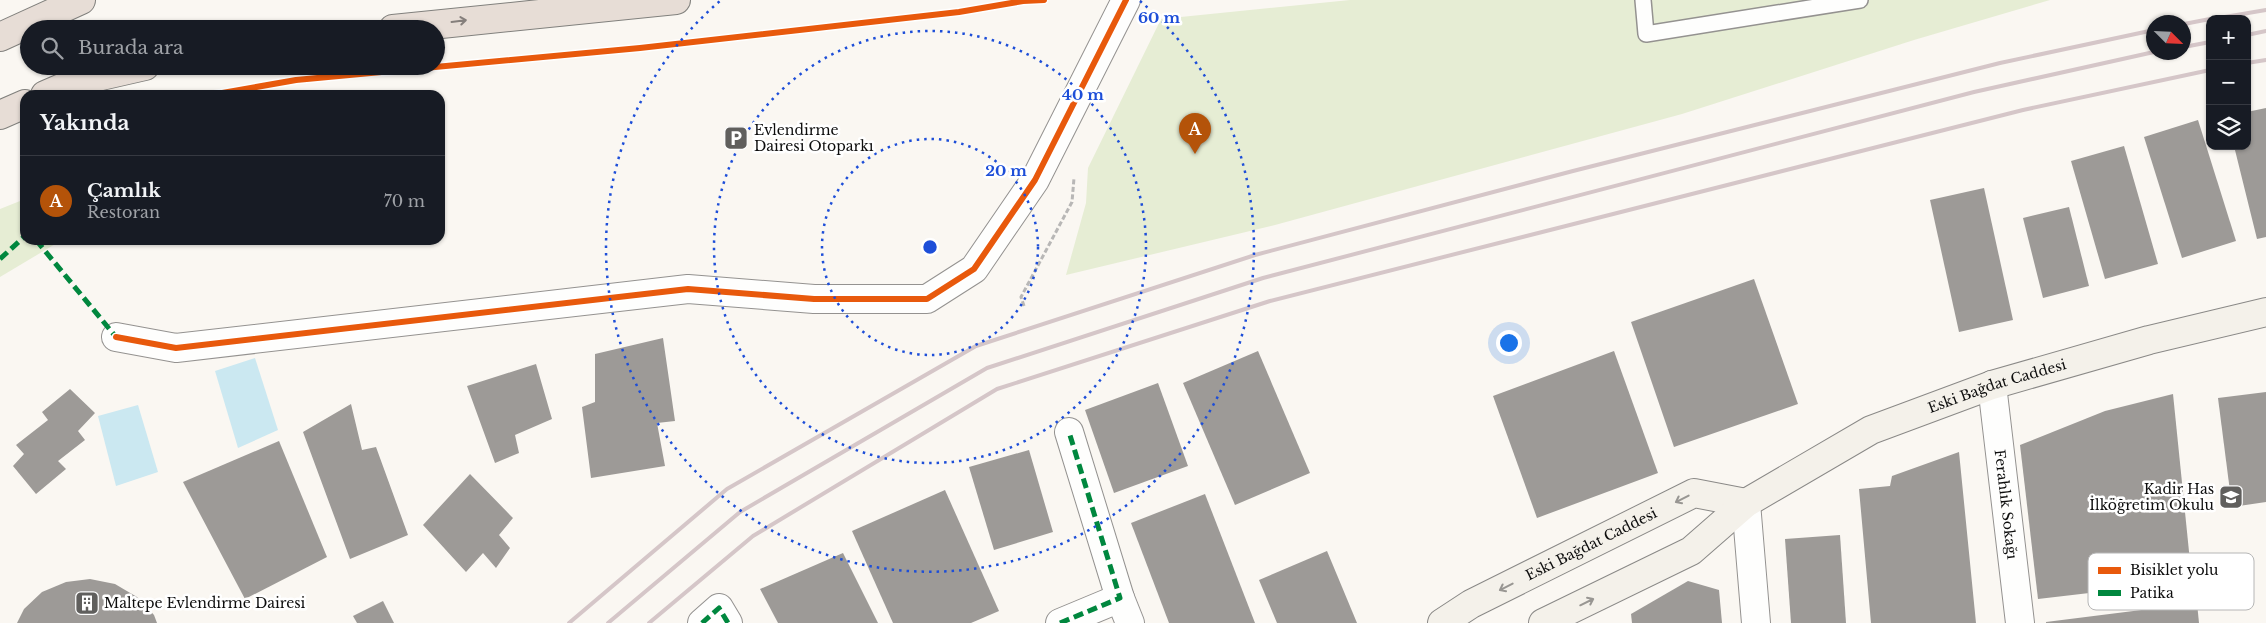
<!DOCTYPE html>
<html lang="tr">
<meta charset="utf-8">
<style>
body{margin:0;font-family:"Libre Baskerville",serif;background:#242831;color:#f1f3f6}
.controls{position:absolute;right:15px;top:15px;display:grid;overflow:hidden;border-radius:10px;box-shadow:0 1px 4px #0004}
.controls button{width:45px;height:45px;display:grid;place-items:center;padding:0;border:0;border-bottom:1px solid #363941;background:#171b24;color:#f1f3f6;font:25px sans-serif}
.compass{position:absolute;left:2146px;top:15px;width:45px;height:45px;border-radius:50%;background:#171b24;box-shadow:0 1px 4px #0004;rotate:114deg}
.you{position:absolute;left:1508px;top:342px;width:18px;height:18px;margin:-12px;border:4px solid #fff;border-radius:50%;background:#1a73e8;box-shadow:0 0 0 8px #1a73e833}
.badge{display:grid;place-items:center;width:32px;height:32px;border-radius:50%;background:#b45309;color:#fff;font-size:16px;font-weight:700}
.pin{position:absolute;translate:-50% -41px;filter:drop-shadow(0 1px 2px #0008)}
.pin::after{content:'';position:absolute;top:26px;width:18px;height:15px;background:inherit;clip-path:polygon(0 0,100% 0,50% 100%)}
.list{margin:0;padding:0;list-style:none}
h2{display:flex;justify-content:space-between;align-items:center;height:65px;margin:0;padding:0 20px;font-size:21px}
h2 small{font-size:16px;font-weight:400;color:#9ea1a6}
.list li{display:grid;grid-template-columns:32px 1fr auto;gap:15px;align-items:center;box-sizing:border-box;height:90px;padding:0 20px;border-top:1px solid #363941}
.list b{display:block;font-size:19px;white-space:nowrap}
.list p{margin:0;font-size:16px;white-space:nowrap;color:#9ea1a6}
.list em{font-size:16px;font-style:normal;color:#9ea1a6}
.icon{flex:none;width:28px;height:28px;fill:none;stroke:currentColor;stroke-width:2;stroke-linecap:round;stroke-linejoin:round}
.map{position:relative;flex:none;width:2266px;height:623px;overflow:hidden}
.search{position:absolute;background:#171b24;box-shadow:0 1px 4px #0004;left:20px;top:20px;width:425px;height:55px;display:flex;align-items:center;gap:12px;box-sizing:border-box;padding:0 18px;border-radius:28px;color:#9ea1a6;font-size:19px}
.panel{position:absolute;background:#171b24;box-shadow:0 1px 4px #0004;left:20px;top:90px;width:425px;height:155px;border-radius:15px}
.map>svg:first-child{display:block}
</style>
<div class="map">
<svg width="2266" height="623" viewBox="0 0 2266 623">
<rect width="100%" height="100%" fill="#faf7f2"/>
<g fill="#e6edd4">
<polygon points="1350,0 2050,0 1914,40 1682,114 1275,225 1066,275 1086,203 1088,168 1161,19"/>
<polygon points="25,199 25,240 62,240 0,277 0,209"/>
</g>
<g fill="#cbe8f1">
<polygon points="255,358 278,430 238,448 215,371"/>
<polygon points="138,405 158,472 116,486 98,416"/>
</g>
<g fill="#9d9a97">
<polygon points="2266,108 2266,237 2257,239 2234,146 2247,146 2247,112"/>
<polygon points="2198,120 2236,241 2182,258 2144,137"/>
<polygon points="2124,146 2158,264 2105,279 2071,161"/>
<polygon points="1984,188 2013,320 1959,332 1930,200"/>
<polygon points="2069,207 2089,286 2043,298 2023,218"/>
<polygon points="1754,279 1798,404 1674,447 1631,322"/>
<polygon points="663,338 675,421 657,423 665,466 591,478 582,407 595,402 595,354"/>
<polygon points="1258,351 1310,473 1235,505 1183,383"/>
<polygon points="1614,351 1658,473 1537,518 1493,396"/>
<polygon points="536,364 552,419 515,435 519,453 495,463 467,386"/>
<polygon points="1158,383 1188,466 1114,493 1085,410"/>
<polygon points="70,389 95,413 78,431 85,440 58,461 66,469 36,494 13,466 24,454 16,445 48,420 42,412"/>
<polygon points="2266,392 2266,502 2232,507 2218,398"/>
<polygon points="2173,394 2192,581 2038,599 2020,445 2105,411"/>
<polygon points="351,404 362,450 376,447 408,535 350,559 303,432"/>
<polygon points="279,441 327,557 245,599 183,482"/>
<polygon points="1029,450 1053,532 994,550 969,467"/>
<polygon points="1959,452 1976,623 1871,623 1859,489 1890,486 1892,476"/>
<polygon points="470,474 513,518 499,535 510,548 496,568 483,553 466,572 423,525"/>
<polygon points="945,490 999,611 971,623 893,623 852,531"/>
<polygon points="1205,494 1255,623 1169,623 1131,523"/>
<polygon points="1840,535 1846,623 1791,623 1785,539"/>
<polygon points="1327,551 1357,623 1277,623 1259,580"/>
<polygon points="843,553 878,623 778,623 760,589"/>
<polygon points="90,579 115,584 137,597 154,615 157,623 17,623 24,609 42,592 66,582"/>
<polygon points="1688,581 1719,590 1722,623 1632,623 1631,614"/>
<polygon points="383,601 394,623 357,623 353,616"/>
<polygon points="2197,603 2199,623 2046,623 2046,622"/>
</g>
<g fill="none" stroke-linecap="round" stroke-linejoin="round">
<g stroke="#949290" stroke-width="18">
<polyline id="lane" points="1643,0 1646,34 1860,0"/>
</g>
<g stroke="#949290" stroke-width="30">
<g id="street">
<polyline points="116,337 176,348 688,289 814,299 927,299 974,269 1035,180 1126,0"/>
<path id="s1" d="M1992,385L2020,623"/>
<polyline points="1746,503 1756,623"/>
<polyline points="1120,598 1130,623"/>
<polyline points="702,623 719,608 728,623"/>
<polyline points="1060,623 1120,598 1069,432"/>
</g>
</g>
<g stroke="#8a8987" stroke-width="30">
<g id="secondary">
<path id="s2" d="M1442,623L1471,604L1694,493L1746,503"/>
<path id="s3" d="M1543,623L1691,551L1746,503L1871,430L1992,385L2149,340L2266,312"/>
</g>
</g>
<g stroke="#81807d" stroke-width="30">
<g id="highway">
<polyline points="393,29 676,0"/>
<polyline points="0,37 81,0"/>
<polyline points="45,95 75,82 145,66"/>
<polyline points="0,115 25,104"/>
</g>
</g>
<polyline stroke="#b8b7b6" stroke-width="3" stroke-dasharray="5 2.5" stroke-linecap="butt" points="1024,306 1021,297 1072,202 1074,178"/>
<use href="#lane" stroke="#fefefd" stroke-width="15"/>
<use href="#street" stroke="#fefefd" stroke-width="28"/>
<use href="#secondary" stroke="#f4f1ea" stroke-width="28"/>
<use href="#highway" stroke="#e7ddd6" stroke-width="28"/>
<g stroke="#d5c6c8" stroke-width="4">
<polyline points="2213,19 2266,10"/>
<polyline points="2184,24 2210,19"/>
<polyline points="2247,35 2266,31"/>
<polyline points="2184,47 2210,42"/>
<polyline points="2247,63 2266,60"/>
<polyline points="569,623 727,489 976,346 1255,255 1573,171 2000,63 2154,30"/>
<polyline points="608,623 740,512 987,368 1263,278 1974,92 2154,52"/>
<polyline points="649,623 753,536 997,389 1270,301 2023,110 2210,70"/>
</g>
<g stroke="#00873e" stroke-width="5" stroke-dasharray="10 5" stroke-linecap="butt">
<polyline points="36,240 116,337"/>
<polyline points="0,259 25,236"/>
<polyline points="702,623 719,608 728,623"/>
<polyline points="1060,623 1120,598 1069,432"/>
</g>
<g stroke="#fff" stroke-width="9">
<g id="cycleway">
<polyline points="211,95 296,80 640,48 959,12 1023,1 1044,0"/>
<polyline points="116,337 176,348 688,289 814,299 927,299 974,269 1035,180 1126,0"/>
</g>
</g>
<use href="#cycleway" stroke="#e8590c" stroke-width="6"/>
</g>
<defs><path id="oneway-shaft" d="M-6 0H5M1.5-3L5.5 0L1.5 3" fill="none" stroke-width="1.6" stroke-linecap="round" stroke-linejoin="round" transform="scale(1.25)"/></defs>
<use stroke="#857f7c" href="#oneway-shaft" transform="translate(459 21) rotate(-7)"/>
<g stroke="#989692">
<use href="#oneway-shaft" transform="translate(1682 499) rotate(153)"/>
<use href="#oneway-shaft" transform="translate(1506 587) rotate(153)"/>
<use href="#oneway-shaft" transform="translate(1587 602) rotate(-26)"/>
</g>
<g fill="none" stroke="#1d4ed8" stroke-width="2.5" stroke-dasharray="2.5 5">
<circle cx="930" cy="247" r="108"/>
<circle cx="930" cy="247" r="216"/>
<path d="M1140 1A324 324 0 1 1 720 1"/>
</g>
<defs>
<g id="parking-square" transform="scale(1.25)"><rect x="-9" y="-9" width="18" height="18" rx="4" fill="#605f5d" stroke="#fff"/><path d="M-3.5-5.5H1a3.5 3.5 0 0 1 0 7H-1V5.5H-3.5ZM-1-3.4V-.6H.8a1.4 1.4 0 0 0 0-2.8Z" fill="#fff"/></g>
<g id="school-square" transform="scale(1.25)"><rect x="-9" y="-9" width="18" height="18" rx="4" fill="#605f5d" stroke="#fff"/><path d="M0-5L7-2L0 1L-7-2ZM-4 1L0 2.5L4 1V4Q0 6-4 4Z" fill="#fff"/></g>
<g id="building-square" transform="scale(1.25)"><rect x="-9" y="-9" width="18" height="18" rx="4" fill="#605f5d" stroke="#fff"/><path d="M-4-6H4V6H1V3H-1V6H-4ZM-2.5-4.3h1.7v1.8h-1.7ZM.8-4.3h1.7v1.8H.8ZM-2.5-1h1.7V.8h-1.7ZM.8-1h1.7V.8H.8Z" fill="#fff"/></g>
</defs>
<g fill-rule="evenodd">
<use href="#parking-square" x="736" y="138"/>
<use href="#school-square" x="2231" y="497"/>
<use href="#building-square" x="87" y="603"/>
</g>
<g text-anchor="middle" stroke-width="5" stroke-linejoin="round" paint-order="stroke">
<g font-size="14" fill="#0d0d0d" stroke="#fff" text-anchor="start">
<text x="754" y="135">Evlendirme<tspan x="754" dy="16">Dairesi Otoparkı</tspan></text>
<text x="2214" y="494" text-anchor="end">Kadir Has<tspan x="2214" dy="16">İlköğretim Okulu</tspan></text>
<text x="104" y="608">Maltepe Evlendirme Dairesi</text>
</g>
<g font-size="14" fill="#0d0d0d" stroke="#fff">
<text dy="5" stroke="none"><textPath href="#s3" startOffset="516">Eski Bağdat Caddesi</textPath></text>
<text dy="5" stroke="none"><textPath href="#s1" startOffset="120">Ferahlık Sokağı</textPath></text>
<text dy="5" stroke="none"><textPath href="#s2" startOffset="169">Eski Bağdat Caddesi</textPath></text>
</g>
</g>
<rect x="2088" y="553" width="166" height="57" rx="8" fill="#fff" stroke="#b6b6b6" stroke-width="1"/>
<rect x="2098" y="567" width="23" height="7" fill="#e8590c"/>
<rect x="2098" y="590" width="23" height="6" fill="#00873e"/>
<g font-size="14" fill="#0d0d0d">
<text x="2130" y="575">Bisiklet yolu</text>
<text x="2130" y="598">Patika</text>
</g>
<circle cx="930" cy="247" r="8" fill="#1d4ed8" stroke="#fff" stroke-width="2.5"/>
<g font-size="15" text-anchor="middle" font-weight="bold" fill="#1d4ed8" stroke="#fff" stroke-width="5" stroke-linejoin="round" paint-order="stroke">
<text x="1159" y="23">60 m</text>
<text x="1083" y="100">40 m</text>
<text x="1006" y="176">20 m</text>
</g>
</svg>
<div class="controls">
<button>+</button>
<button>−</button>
<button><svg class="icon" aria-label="layers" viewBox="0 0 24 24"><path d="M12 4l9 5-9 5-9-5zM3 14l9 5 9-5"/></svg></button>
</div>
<svg class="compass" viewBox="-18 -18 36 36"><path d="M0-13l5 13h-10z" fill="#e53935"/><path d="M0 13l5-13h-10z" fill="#9ea1a6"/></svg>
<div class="you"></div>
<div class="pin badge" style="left:1195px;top:154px">A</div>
<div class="search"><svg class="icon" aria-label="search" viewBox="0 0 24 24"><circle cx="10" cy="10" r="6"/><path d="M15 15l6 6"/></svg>Burada ara</div>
<section class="panel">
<h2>Yakında<small></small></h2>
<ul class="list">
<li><span class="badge">A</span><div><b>Çamlık</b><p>Restoran</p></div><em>70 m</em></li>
</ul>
</section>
</div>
